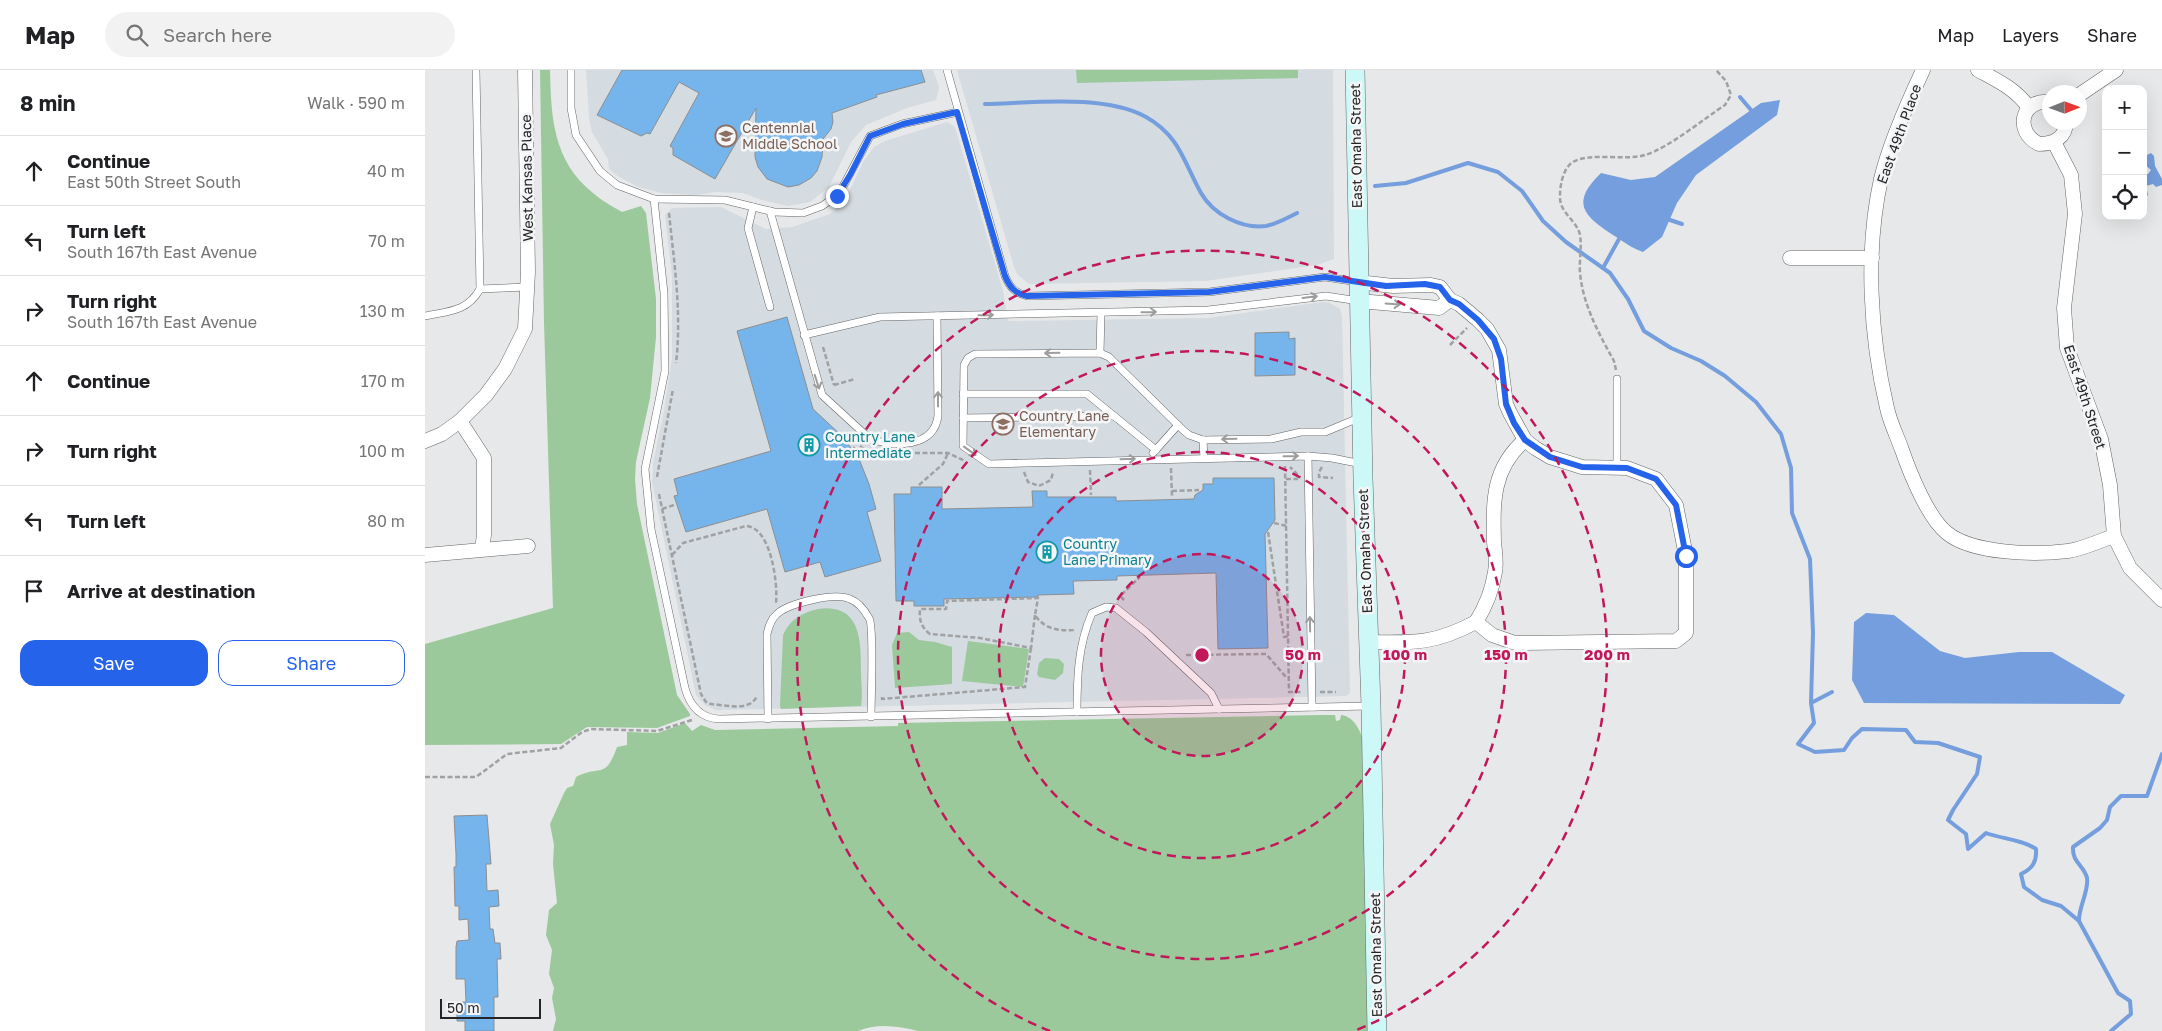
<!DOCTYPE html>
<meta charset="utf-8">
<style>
body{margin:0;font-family:"Golos Text",sans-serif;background:#f2f2f2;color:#202124}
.controls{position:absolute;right:15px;top:15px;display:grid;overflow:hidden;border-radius:10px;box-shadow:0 5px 20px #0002}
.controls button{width:45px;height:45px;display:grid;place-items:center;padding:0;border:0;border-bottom:1px solid #e0e0e0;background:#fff;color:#202124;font:25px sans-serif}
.compass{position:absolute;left:1617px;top:15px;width:45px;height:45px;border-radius:50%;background:#fff;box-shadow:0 5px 20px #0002;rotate:89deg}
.scale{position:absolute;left:15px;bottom:12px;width:101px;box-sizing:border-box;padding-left:5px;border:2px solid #252525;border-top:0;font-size:14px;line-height:18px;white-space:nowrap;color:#252525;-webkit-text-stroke:4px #f4f5f6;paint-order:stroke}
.stop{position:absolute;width:15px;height:15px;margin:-11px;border:4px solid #2563eb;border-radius:50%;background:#fff}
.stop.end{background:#2563eb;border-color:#fff;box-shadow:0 1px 5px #0008}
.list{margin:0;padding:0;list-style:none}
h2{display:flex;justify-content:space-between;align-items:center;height:65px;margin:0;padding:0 20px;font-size:21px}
h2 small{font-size:16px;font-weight:400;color:#757577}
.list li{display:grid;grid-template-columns:32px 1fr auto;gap:15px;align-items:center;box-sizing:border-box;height:70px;padding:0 20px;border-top:1px solid #e0e0e0}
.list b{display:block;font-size:19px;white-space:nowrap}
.list p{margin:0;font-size:16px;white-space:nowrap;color:#757577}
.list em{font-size:16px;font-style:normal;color:#757577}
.actions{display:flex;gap:10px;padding:15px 20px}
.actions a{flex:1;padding:11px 0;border:1px solid #2563eb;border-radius:15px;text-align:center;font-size:18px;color:#2563eb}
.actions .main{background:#2563eb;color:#fff}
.icon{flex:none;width:28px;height:28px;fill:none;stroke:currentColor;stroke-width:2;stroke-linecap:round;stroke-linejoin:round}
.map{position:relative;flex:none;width:1737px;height:961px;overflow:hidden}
header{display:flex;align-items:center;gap:30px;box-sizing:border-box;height:70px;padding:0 25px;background:#fff;border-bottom:1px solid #e0e0e0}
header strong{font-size:24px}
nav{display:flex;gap:28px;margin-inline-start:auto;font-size:18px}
.search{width:350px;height:45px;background:#f2f2f2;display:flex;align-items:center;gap:12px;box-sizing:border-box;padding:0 18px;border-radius:28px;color:#757577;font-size:19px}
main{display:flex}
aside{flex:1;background:#fff}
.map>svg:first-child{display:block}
</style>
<header>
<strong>Map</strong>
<div class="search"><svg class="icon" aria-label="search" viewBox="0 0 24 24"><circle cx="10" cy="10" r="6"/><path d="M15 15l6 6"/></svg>Search here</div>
<nav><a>Map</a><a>Layers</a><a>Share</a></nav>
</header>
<main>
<aside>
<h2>8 min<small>Walk · 590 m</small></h2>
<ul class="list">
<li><svg class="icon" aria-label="ahead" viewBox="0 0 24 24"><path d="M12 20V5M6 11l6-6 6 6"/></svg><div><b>Continue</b><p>East 50th Street South</p></div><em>40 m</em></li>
<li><svg class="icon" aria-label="left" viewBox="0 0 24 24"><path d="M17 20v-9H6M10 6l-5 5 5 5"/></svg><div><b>Turn left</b><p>South 167th East Avenue</p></div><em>70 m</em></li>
<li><svg class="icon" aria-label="right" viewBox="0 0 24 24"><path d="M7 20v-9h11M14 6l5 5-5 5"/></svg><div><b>Turn right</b><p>South 167th East Avenue</p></div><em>130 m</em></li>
<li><svg class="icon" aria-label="ahead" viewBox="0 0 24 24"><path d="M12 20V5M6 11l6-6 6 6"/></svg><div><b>Continue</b></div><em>170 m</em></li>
<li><svg class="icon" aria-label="right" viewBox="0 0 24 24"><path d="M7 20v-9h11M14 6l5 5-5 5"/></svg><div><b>Turn right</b></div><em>100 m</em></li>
<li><svg class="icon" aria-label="left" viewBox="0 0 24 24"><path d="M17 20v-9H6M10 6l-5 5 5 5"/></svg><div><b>Turn left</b></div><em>80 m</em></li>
<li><svg class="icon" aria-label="arrive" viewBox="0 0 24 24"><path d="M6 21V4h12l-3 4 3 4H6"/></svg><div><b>Arrive at destination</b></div></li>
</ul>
<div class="actions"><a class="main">Save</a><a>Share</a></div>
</aside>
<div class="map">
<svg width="1737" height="961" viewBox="0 0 1737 961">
<rect width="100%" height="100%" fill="#e7e8e9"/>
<g fill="#d4dbe1">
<polygon points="161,0 508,0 514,17 511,30 482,38 441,55 426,72 404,117 385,132 363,136 337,130 318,123 291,122 271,125 236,123 214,117 194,107 184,99 183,89 167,62 164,48"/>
<polygon points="532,0 908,0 909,189 892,195 780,211 604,214 592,204 589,197"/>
<polygon points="522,52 530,57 578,221 583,251 783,248 898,232 905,233 915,239 917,246 925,623 921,626 291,640 280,635 271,625 227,412 228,393 239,341 247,288 247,207 240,145 247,138 296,137 341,159 367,157 405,144 420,131 438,92 449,77 460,71"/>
</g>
<g fill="#9bc99b">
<path d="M115,0H125C126,47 128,91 168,123C177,131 187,136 197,142L216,136L221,143L231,229V267L225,328L211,392L210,409L212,434L252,625L265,644V646L232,658L162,657L136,674L0,675V574L128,538L119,253Z"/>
<polygon points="651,0 873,0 873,8 652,13"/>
<path d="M393,539C436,533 436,571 436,601C436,613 438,625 436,636L356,639L355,636L358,565C365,549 377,543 393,539Z"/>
<polygon points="484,562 494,570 510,572 527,577 527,614 470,618 467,575 472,563"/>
<polygon points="543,571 604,579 598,617 537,611"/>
<polygon points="620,588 634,589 639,594 638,603 630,610 614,607 612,604 614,593"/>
<path d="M897,645H910L911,651L915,650L916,645C931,647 936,663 940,676L945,961H493C474,956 451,953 433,961H128L131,949L127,928L129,918L124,904L127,880L121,865L124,840L132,833L128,794L129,775L125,754L139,723L142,718L148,716L151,707C175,694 180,711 192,677L202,675V662L233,663L260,653L267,661L276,655L290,660L473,656V653Z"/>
</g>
<g fill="#749edd">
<path d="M1355,30L1352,45L1271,105L1252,133L1237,167L1218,182C1206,178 1198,171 1188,165C1157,145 1146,132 1176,103L1206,110L1230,107L1336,33Z"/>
<polygon points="1726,83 1729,86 1730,96 1737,109 1737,115 1731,117 1728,114 1721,116 1723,125 1718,130 1718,104 1723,104 1726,100 1718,93 1718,87"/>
<polygon points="1441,543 1469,545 1515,581 1540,588 1594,582 1627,582 1700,625 1695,634 1439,633 1427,610 1429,552"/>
</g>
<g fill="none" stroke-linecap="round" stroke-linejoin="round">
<g stroke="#749edd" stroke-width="4">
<polyline points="1315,27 1326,40"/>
<path d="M560,34C607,33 679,24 721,47C755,66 759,93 776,123C788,144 816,159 841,156C852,154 862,148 872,143"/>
<path d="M950,116L981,113L1043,93L1073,102L1097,121L1118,151L1141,172L1185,203L1203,229L1219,261L1246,278L1276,291L1300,306L1331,332L1356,364L1366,398L1367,443L1385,489L1388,563L1386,633L1389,653L1373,674L1390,682L1419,680L1427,668L1437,659L1481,660L1490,672L1513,673L1555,687L1552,704L1528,740L1523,750L1541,764L1543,779L1561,763C1577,769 1596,769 1611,779C1612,792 1607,799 1596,804L1599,817L1617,830L1636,836L1654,851L1693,923L1705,931L1706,944L1686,961"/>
<polyline points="1245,150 1257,154"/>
<polyline points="1178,198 1194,169"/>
<polyline points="1386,633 1407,622"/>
<path d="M1654,850C1654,836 1664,821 1662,808C1659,795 1647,793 1648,777L1675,758L1682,750L1685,737L1696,726H1722L1737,684"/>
</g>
</g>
<g fill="#76b4ec" stroke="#8d8e8f">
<polygon points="197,0 496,0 500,12 451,25 452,27 407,43 408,52 406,59 398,69 397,87 392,101 386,108 374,115 363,117 342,109 333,97 330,87 331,38 290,109 248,85 248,78 245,76 274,23 254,12 225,64 222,63 216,66 172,45"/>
<polygon points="362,247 388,339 418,367 434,389 444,414 451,439 442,442 456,491 400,507 395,492 360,502 342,439 261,462 249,426 253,425 249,409 346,381 312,261"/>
<polygon points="864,262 864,269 870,268 870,305 830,306 830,263"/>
<polygon points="788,408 849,408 850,450 840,464 843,578 793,579 791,503 692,506 692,510 648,511 649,524 613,525 613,527 519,529 519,536 489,536 489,531 471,531 469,424 486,424 486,417 517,417 517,439 608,437 607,421 622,421 622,427 691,427 691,431 769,429 770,425 778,420 778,414 788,414"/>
<polygon points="62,745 66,794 61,794 62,821 73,820 74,836 64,837 65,859 68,859 70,873 75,873 76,889 72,889 73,927 69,927 69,961 40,961 40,951 32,951 32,932 41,932 40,909 31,909 31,877 32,871 44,870 43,849 34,850 34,836 30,836 29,797 31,797 31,784 29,746"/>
</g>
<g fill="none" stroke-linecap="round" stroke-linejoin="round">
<g stroke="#646565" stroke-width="8">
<g id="service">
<polyline points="146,0 146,38 151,65 175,101 192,115 229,129 300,130 349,142 378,143 397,136 414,124 445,66 477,54 533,42"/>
<path d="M522,0L580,206C585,218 590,223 603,226L784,222L900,207L933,212"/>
<path d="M229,129L239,223L240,301L220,399L226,459L260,618C265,636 275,648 294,649L945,636"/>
<polyline points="328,137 323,158 345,237"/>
<path d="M345,141L397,325L445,369C469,377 509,378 513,346L512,246"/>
<polyline points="55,219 103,217"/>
<path d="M0,246C24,241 42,242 55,219L51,0"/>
<polyline points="379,265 455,247 783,240 901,226 934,231"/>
<polyline points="675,283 676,243"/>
<polyline points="1192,309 1192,397"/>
<polyline points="538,324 662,324 731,380"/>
<polyline points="936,347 900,362 876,362 846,369 778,370 764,365 758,360 684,287 675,283 550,284 543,288 539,295 538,376 564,394 883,386 907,388 937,394"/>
<polyline points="538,348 689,346"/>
<polyline points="778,370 779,388"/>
<polyline points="728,383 753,355"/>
<polyline points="883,386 887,637"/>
<path d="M652,642C652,607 653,575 667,543L681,537L691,538L721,562L786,623L794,639"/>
<path d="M343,649L342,564C344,556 346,549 352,544C364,533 410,522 425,529C433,532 440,541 444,548C449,555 446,632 446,647"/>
</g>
</g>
<g stroke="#646565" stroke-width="15">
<g id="minor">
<path d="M1498,0C1483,32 1464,75 1456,109C1440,181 1445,266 1462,338C1465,352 1472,366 1477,380C1485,403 1503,448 1522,463C1548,484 1610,485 1643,481C1658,479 1674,471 1689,466"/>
<path d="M1553,0C1573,11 1591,19 1604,38"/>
<polyline points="1654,25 1691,0"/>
<path d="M1624,32C1596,29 1589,62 1614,74C1628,74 1641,68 1641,52"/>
<polyline points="1629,72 1646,105 1650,144 1639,238 1642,278 1676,369 1685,415 1689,466 1705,498 1737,530"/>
<polyline points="1365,188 1447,188"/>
<path d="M933,212L968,216L1006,215L1015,217L1025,230L1034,234L1053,250L1062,259L1074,280L1081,334L1085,343L1100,370L1110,378L1125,387L1157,397L1202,398L1231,409L1251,435L1261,486V563L1251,571L1090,573L1067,565L1051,552C1010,574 989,573 944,572"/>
<polyline points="934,231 1014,238 1025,230"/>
<polyline points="35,351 59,388 59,465 57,479"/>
<polyline points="0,371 17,364 35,351 61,325 80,299 100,259 103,202 100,0"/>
<polyline points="0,485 103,476"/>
<path d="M1051,552C1061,536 1067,522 1070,502C1072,493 1070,482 1069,472C1068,432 1067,398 1100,370"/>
</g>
</g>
<g stroke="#646565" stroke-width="20">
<polyline id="secondary" points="930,0 938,408 946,636 952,961"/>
</g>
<g stroke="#a0a1a2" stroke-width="2.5" stroke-dasharray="5 2.5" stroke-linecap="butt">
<path d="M244,143C249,192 257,243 251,293"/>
<polyline points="1025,275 1042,258"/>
<polyline points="398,277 409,315"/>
<path d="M1191,300L1189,291C1174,264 1158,235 1155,203C1154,191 1157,178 1155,165C1152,150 1134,143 1135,126C1135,115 1138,98 1148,92C1164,82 1202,91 1220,85C1242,79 1280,48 1300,35L1306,25L1301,11L1291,0"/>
<polyline points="409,315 430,309"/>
<polyline points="435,376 442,382 452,382"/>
<polyline points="490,383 523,383 540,391"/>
<polyline points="860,396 864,622 877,622"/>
<polyline points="897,397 894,402 894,407 908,408"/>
<polyline points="746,398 747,427"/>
<polyline points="665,400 666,425"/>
<polyline points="599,402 603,412 614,416 626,410 628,402"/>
<polyline points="232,407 248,319"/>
<polyline points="861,409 872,409 872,404 865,397"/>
<polyline points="494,415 518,394 523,383"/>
<polyline points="747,421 774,420"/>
<path d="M234,424L276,624L281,632L286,634C301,635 325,642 332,626"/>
<polyline points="237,439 249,435"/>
<polyline points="849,453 862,456"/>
<polyline points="843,462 859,567 864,566"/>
<path d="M247,485L258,473L321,456C346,457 353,513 351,533"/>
<polyline points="699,530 695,526 715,507"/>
<path d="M610,545L606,578L555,568L505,564C496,557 494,550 495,539H521L522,531L613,528L610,545C620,560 635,561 651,560"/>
<polyline points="761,585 841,584 861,607 864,607"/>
<polyline points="895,622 911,622"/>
<polyline points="457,627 457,629 600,617 606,578"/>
<polyline points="0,707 51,707 82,684 136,678 157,662 166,659 232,661 267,650"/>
</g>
<use href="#service" stroke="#fff" stroke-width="7"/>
<use href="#minor" stroke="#fff" stroke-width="14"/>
<use href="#secondary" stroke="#cdf8f8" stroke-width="19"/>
</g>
<defs><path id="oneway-shaft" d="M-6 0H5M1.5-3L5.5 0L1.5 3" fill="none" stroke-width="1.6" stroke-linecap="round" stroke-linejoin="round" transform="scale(1.25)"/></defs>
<g stroke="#9d9d9d">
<use href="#oneway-shaft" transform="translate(885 227) rotate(-7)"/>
<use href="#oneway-shaft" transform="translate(968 234) rotate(4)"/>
<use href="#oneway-shaft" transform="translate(724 242) rotate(-1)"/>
<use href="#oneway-shaft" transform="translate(561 245) rotate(-1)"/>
<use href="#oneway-shaft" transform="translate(627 283) rotate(179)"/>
<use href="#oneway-shaft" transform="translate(392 312) rotate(72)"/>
<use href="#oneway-shaft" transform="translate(513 329) rotate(-90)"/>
<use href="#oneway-shaft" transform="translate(804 369) rotate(179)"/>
<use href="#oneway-shaft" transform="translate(545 381) rotate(36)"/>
<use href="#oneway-shaft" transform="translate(866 386) rotate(-1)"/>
<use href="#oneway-shaft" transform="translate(703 389) rotate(-2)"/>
<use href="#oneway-shaft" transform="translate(885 554) rotate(-91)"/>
</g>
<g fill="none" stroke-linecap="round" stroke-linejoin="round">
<path stroke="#2563eb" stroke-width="6" d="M412,126L425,105L445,66L478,54L532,42L580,206C585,218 590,223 602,226L784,222L900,207L961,216L1000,214L1015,217L1025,230L1034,234L1053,250L1069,269L1076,289L1081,334L1089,353L1100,370L1125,387L1157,397L1202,398L1231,409L1251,435L1261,486"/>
</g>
<circle cx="777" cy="585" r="101" fill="#c2185b" fill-opacity=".12"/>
<g fill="none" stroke="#c2185b" stroke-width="2.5" stroke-dasharray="9 6">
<circle cx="777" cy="585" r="101"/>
<circle cx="777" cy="585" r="203"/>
<circle cx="777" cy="585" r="304"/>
<path d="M625 961A405 405 0 1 1 929 961"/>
</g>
<defs>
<g id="school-ring" transform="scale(1.125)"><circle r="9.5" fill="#f4f5f6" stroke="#8d6e63" stroke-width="1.5"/><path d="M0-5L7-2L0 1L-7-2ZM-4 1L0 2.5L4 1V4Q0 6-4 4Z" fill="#8d6e63"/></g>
<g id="building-ring" transform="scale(1.125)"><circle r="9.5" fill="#f4f5f6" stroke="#0f9aa8" stroke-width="1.5"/><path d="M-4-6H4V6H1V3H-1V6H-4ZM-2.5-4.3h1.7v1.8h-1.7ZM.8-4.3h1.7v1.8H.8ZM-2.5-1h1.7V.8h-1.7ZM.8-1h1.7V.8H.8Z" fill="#0f9aa8"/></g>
</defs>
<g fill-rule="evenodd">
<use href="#school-ring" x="301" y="66"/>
<use href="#school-ring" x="578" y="354"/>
<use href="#building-ring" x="384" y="375"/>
<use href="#building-ring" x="622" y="482"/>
</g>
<g text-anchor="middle" stroke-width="5" stroke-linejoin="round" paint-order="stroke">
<g font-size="14" fill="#785e54" stroke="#f4f5f6" text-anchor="start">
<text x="317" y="63">Centennial<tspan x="317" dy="16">Middle School</tspan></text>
<text x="594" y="351">Country Lane<tspan x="594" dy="16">Elementary</tspan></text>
</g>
<g font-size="14" fill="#252525" stroke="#f4f5f6">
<text transform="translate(1474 64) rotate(-70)" y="5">East 49th Place</text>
<text transform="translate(931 76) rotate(-91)" y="5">East Omaha Street</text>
<text transform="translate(102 108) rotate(-91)" y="5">West Kansas Place</text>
<text transform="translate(1660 327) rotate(72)" y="5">East 49th Street</text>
<text transform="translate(940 481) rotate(-92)" y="5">East Omaha Street</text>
<text transform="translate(951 885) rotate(-91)" y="5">East Omaha Street</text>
</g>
<g font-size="14" fill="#0d838f" stroke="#f4f5f6" text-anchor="start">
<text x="400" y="372">Country Lane<tspan x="400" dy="16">Intermediate</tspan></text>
<text x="638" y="479">Country<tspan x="638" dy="16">Lane Primary</tspan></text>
</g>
</g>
<circle cx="777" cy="585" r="8" fill="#c2185b" stroke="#f4f5f6" stroke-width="2.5"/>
<g font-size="15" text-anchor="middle" font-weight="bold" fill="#c2185b" stroke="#f4f5f6" stroke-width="5" stroke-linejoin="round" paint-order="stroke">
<text x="878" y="590">50 m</text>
<text x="980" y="590">100 m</text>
<text x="1081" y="590">150 m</text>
<text x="1182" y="590">200 m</text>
</g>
</svg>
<div class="controls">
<button>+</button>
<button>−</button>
<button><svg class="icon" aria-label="locate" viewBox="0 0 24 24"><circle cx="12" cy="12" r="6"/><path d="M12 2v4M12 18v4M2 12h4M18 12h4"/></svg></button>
</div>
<svg class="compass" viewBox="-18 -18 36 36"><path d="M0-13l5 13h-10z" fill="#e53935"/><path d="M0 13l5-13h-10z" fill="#757577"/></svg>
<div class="scale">50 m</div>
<div class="stop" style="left:1261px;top:486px"></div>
<div class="stop end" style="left:412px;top:126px"></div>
</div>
</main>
